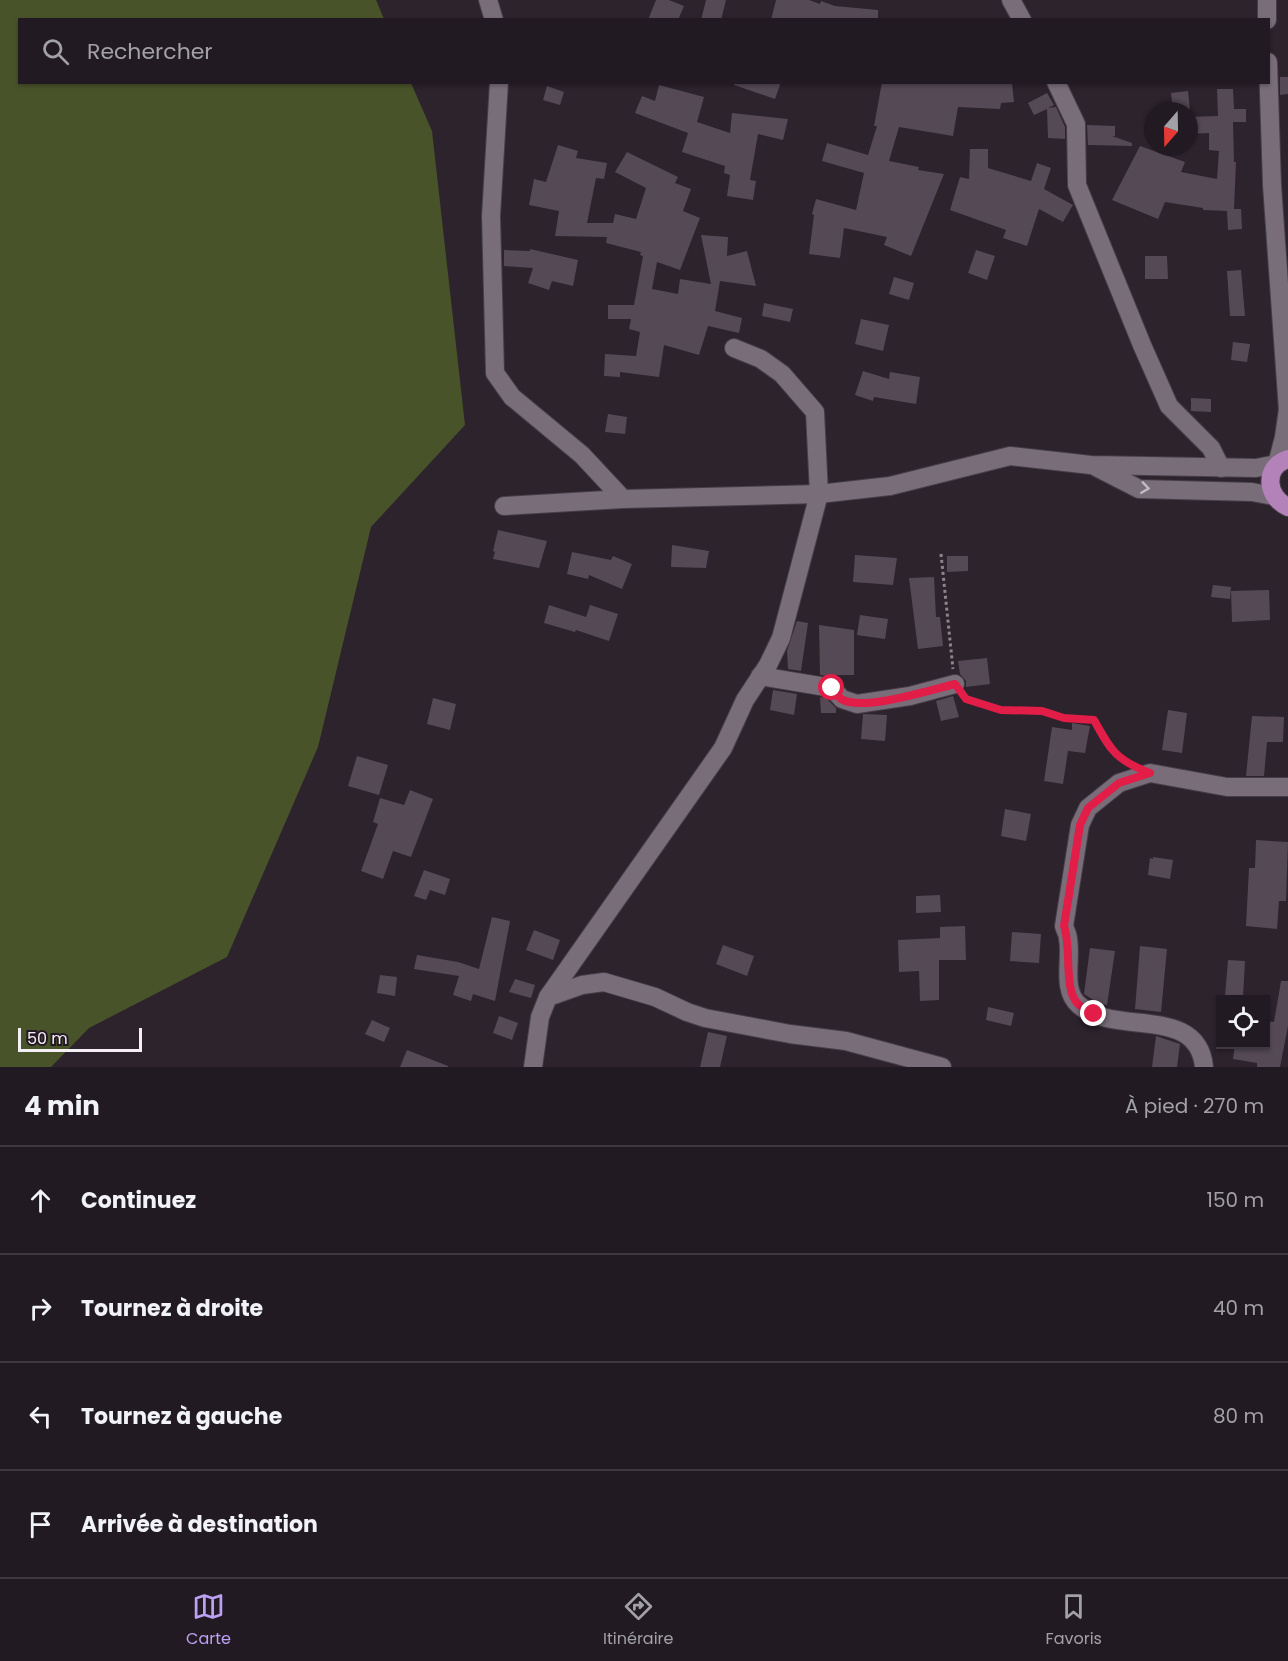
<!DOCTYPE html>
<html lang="fr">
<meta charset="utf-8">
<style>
body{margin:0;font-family:Poppins,sans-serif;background:#2d272f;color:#f1f3f6}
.controls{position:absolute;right:18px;bottom:18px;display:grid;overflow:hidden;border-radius:0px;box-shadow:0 2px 4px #0004}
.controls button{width:54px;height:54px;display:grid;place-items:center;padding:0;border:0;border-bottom:2px solid #3e3840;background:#211a22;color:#f1f3f6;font:30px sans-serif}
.compass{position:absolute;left:1144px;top:102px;width:54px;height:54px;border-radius:50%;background:#211a22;box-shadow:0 2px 4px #0004;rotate:200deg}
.scale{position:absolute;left:18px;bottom:15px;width:124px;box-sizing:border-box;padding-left:6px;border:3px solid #f5eff6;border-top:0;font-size:16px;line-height:21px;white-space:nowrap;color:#f5eff6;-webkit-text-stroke:4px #231924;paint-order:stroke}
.stop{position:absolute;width:18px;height:18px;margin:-14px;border:4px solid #e11d48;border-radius:50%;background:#fff}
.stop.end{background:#e11d48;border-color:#fff;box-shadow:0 2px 6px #0008}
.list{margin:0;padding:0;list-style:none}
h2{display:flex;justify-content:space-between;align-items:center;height:78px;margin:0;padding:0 24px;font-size:26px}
h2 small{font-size:20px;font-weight:400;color:#a2a1a5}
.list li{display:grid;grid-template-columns:39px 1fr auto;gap:18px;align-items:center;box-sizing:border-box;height:108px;padding:0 24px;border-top:2px solid #3e3840}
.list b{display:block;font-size:22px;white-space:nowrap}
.list em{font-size:20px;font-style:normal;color:#a2a1a5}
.icon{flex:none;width:33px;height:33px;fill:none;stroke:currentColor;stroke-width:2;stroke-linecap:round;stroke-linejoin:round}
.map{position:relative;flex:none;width:1288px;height:1067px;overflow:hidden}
.search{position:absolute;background:#211a22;box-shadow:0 2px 4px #0004;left:18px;right:18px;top:18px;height:66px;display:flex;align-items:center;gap:15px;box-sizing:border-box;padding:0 21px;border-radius:0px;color:#a2a1a5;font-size:22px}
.sheet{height:510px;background:#211a22}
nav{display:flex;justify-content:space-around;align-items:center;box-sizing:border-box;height:84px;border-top:2px solid #3e3840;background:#211a22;font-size:16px;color:#a2a1a5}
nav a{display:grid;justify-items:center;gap:3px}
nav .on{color:#bca0f2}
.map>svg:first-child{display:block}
</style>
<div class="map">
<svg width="1288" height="1067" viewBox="0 0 1288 1067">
<rect width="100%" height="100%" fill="#2c232d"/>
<polygon fill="#495329" points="0,0 376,0 384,19 20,20 20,82 411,83 432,131 465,425 371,527 318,747 227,957 89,1028 51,1067 0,1067"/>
<g fill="#544955">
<polygon points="656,0 669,0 684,6 678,20 648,20"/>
<polygon points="706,0 726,0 721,20 701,20"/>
<polygon points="776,0 809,0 820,4 821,1 835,6 878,10 878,20 771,20"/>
<polygon points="1280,77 1288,77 1288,94 1280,95"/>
<polygon points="735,82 781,82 775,99 734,85"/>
<polygon points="882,82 1012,83 1014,102 1001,103 1000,109 958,107 953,136 899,127 889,161 919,167 918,170 944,174 911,256 884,245 887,237 844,228 840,258 809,254 814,215 812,214 816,199 856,210 864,173 822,161 827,143 868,155 877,126 874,126"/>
<polygon points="659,85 704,97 697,122 730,133 732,113 788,119 783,140 758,134 750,180 756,181 753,200 727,196 730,175 724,173 725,166 682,152 688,133 635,113 642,96 655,101"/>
<polygon points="547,86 564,92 560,105 543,100"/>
<polygon points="1217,89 1233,89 1234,109 1246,109 1246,122 1233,122 1234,162 1236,162 1234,209 1241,209 1242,229 1228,230 1227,211 1203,210 1203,208 1165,202 1158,219 1112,200 1140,146 1185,162 1181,172 1217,179 1219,151 1209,150 1209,133 1189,134 1189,117 1218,116"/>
<polygon points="1188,91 1190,111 1173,111 1171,93"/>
<polygon points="1047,93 1054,105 1048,108 1056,107 1065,127 1065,139 1048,138 1047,109 1034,115 1028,103"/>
<polygon points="1087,125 1115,126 1115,136 1112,136 1132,143 1132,146 1088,145"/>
<polygon points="558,145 578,151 576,158 607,163 604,179 596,178 587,223 613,223 615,214 636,219 646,188 615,172 627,152 678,177 675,183 691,189 683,211 700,218 680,270 657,262 652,289 678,294 680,279 711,284 701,235 728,237 727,256 747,251 756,286 720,281 715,311 742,318 739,333 708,326 699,355 664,345 659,377 620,372 620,377 604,376 605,354 636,356 640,332 629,329 631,319 608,319 608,305 634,305 643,256 640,255 641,252 606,243 607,237 555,236 559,211 529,205 534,179 546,182"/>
<polygon points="970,149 988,149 988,168 1031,181 1037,163 1051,168 1044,189 1073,205 1063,222 1039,209 1027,246 1003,238 1006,230 950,210 960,177 969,179"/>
<polygon points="530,249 578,260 573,286 552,281 549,290 528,283 533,268 504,266 504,250 530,251"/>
<polygon points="976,250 995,256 987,280 968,273"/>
<polygon points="1145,256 1167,256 1168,279 1145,279"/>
<polygon points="1241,270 1245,316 1230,316 1227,271"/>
<polygon points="894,277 914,283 909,300 889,294"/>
<polygon points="764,303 793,309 790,322 762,316"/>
<polygon points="861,319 889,325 883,351 855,344"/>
<polygon points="1233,342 1250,344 1247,362 1231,360"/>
<polygon points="863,371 889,379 890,372 920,377 916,404 874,397 873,401 855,395"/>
<polygon points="1191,398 1211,399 1211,412 1191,411"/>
<polygon points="608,414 627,417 625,434 605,432"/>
<polygon points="498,530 547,541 539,568 493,559 495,552 493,551"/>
<polygon points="672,545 709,551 706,568 671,567"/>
<polygon points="572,552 611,560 613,556 632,564 622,589 589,575 588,579 567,574"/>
<polygon points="855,555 897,558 893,585 853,582"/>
<polygon points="947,556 968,556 968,571 947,572"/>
<polygon points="934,577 936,617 940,617 943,646 918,649 909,578"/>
<polygon points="1213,585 1231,587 1230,599 1211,597"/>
<polygon points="1269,590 1270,620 1232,622 1231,591"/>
<polygon points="549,605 586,617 590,605 618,614 609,641 576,630 575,632 544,623"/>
<polygon points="860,615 888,619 885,639 857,635"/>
<polygon points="797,621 808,623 801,671 788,669 787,651"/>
<polygon points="819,625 854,630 854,675 834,675 834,677 820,675"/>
<polygon points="987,658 990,684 966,687 966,681 960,674 958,661"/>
<polygon points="773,690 797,694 794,715 770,710"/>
<polygon points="953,696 959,717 941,721 936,701"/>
<polygon points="820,697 826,698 836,708 836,713 821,713"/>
<polygon points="433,698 456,704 450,730 427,724"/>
<polygon points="1168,710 1187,713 1182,753 1162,750"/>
<polygon points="863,714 887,715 885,741 861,739"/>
<polygon points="1252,716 1284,717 1283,742 1267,742 1264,776 1246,776"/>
<polygon points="1072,723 1090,726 1085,753 1068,751 1063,784 1044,781 1052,727 1072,730"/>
<polygon points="357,756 388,765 379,795 348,786"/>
<polygon points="410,790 433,799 411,857 393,851 383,879 361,871 378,824 373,822 380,798 404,805"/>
<polygon points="1005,809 1031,814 1026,841 1001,836"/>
<polygon points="1256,840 1288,842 1286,901 1279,901 1277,929 1246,926 1249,868 1255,868"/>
<polygon points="1153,857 1173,860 1170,879 1148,875 1150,858 1153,859"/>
<polygon points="424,870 450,879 445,895 430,890 426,900 414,896"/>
<polygon points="940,895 941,912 916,913 916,896"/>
<polygon points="492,917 510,921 495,1001 473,994 471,1001 453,995 459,976 414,969 417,955 458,962 479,969"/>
<polygon points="965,926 966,960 939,960 939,1000 920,1001 919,971 899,972 898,940 940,938 940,927"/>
<polygon points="534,930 560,940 553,960 526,950"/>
<polygon points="1012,932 1041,934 1039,963 1010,961"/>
<polygon points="723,945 754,956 747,976 716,964"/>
<polygon points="1140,946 1167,949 1161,1012 1135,1009"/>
<polygon points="1090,948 1115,951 1107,1005 1099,1004 1084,994"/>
<polygon points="1228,960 1245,961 1243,997 1225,996"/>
<polygon points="380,975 397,977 395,996 377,993"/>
<polygon points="515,979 535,985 531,998 509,992"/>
<polygon points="1281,981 1288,981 1288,1026 1280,1067 1257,1067 1257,1063 1233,1059 1235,1044 1266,1044 1266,1021 1274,1022"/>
<polygon points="988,1007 1014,1013 1011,1026 986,1020"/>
<polygon points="499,1016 518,1023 512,1040 493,1033"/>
<polygon points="372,1020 390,1028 384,1042 365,1034"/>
<polygon points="708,1032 727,1036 720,1067 700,1067"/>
<polygon points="1156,1036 1180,1044 1177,1067 1152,1067"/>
<polygon points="407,1050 448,1066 448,1067 400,1067"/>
</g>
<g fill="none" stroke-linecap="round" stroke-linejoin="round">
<g stroke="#463e47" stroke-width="20">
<g id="minor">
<polyline points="488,0 494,20"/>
<polyline points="1011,0 1022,20"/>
<polyline points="1267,0 1267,20"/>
<polyline points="1268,62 1272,185 1288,411"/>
<polyline points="499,82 491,216 495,373 512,397 582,455 623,499"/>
<polyline points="1056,82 1076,124 1077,185 1142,345 1169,406 1211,448 1221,468"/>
<polyline points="1096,467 1139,489 1252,492 1273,496"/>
<polyline points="504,506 623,499 819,494 890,486 1010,456 1091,465 1256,468 1277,464 1284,437 1288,409"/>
<polyline points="760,676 832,688 842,699 857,704 910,696 955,684"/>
<polyline points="548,997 582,985 604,982 655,997 687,1012 705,1018 790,1034 846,1041 942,1067"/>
<polyline points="533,1067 540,1017 548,997 723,748 745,700 768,665 781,638 819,494 815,412 782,374 761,359 734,348"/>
<path d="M1204,1067C1198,1004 1115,1037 1079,1005C1061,990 1072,959 1068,939C1068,934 1065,930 1064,926L1080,825L1088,808L1119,783L1150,773L1227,787H1288"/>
</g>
</g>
<g stroke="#463e47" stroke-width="20">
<path id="major" d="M1288,459C1263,467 1266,497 1288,507"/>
</g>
<g stroke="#8c858d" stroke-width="3" stroke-dasharray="3 3" stroke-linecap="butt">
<polyline points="941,554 953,669"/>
<polyline points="964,696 1001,710 1042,711 1063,718 1094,720 1111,750 1127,763"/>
</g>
<use href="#minor" stroke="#796d7a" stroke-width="18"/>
<use href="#major" stroke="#b382b8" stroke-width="18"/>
</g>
<defs><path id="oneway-chevron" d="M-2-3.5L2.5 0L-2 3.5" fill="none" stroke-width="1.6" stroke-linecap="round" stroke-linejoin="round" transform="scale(1.5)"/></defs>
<use stroke="#c3bbc4" href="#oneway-chevron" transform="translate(1145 488) rotate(8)"/>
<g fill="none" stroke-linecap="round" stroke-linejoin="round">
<path stroke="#e11d48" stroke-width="8" d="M832,688C835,692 838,696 841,699C862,712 931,690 955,684L966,699L1001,710L1042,711L1064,718L1094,720C1111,751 1116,760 1150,773L1119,783L1088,808L1080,825L1064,926C1072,948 1063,989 1078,1004C1082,1008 1089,1011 1094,1014"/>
</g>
</svg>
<div class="controls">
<button><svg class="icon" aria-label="locate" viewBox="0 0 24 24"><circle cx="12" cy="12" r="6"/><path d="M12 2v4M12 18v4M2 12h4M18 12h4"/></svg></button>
</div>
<svg class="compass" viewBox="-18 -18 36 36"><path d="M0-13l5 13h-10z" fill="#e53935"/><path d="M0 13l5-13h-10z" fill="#a2a1a5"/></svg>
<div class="scale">50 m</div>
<div class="stop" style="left:832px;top:688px"></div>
<div class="stop end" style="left:1094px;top:1014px"></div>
<div class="search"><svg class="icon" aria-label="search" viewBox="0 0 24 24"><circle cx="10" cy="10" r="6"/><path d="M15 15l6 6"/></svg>Rechercher</div>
</div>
<section class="sheet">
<h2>4 min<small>À pied · 270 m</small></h2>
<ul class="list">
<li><svg class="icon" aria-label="ahead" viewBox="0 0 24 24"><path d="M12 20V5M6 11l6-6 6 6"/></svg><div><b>Continuez</b></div><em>150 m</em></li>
<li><svg class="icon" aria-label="right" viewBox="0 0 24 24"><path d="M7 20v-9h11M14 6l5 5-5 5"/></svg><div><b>Tournez à droite</b></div><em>40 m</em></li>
<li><svg class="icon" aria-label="left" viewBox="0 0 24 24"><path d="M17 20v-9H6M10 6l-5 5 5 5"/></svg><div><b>Tournez à gauche</b></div><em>80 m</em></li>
<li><svg class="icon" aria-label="arrive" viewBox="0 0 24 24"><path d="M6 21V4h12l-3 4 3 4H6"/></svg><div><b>Arrivée à destination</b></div></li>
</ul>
</section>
<nav>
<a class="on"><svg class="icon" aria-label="map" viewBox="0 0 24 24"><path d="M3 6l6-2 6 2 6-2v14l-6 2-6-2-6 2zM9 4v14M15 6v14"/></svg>Carte</a>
<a><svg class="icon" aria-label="directions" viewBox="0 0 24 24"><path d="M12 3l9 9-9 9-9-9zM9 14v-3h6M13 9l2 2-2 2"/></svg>Itinéraire</a>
<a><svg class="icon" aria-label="saved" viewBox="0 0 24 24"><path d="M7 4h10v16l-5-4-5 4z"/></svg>Favoris</a>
</nav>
